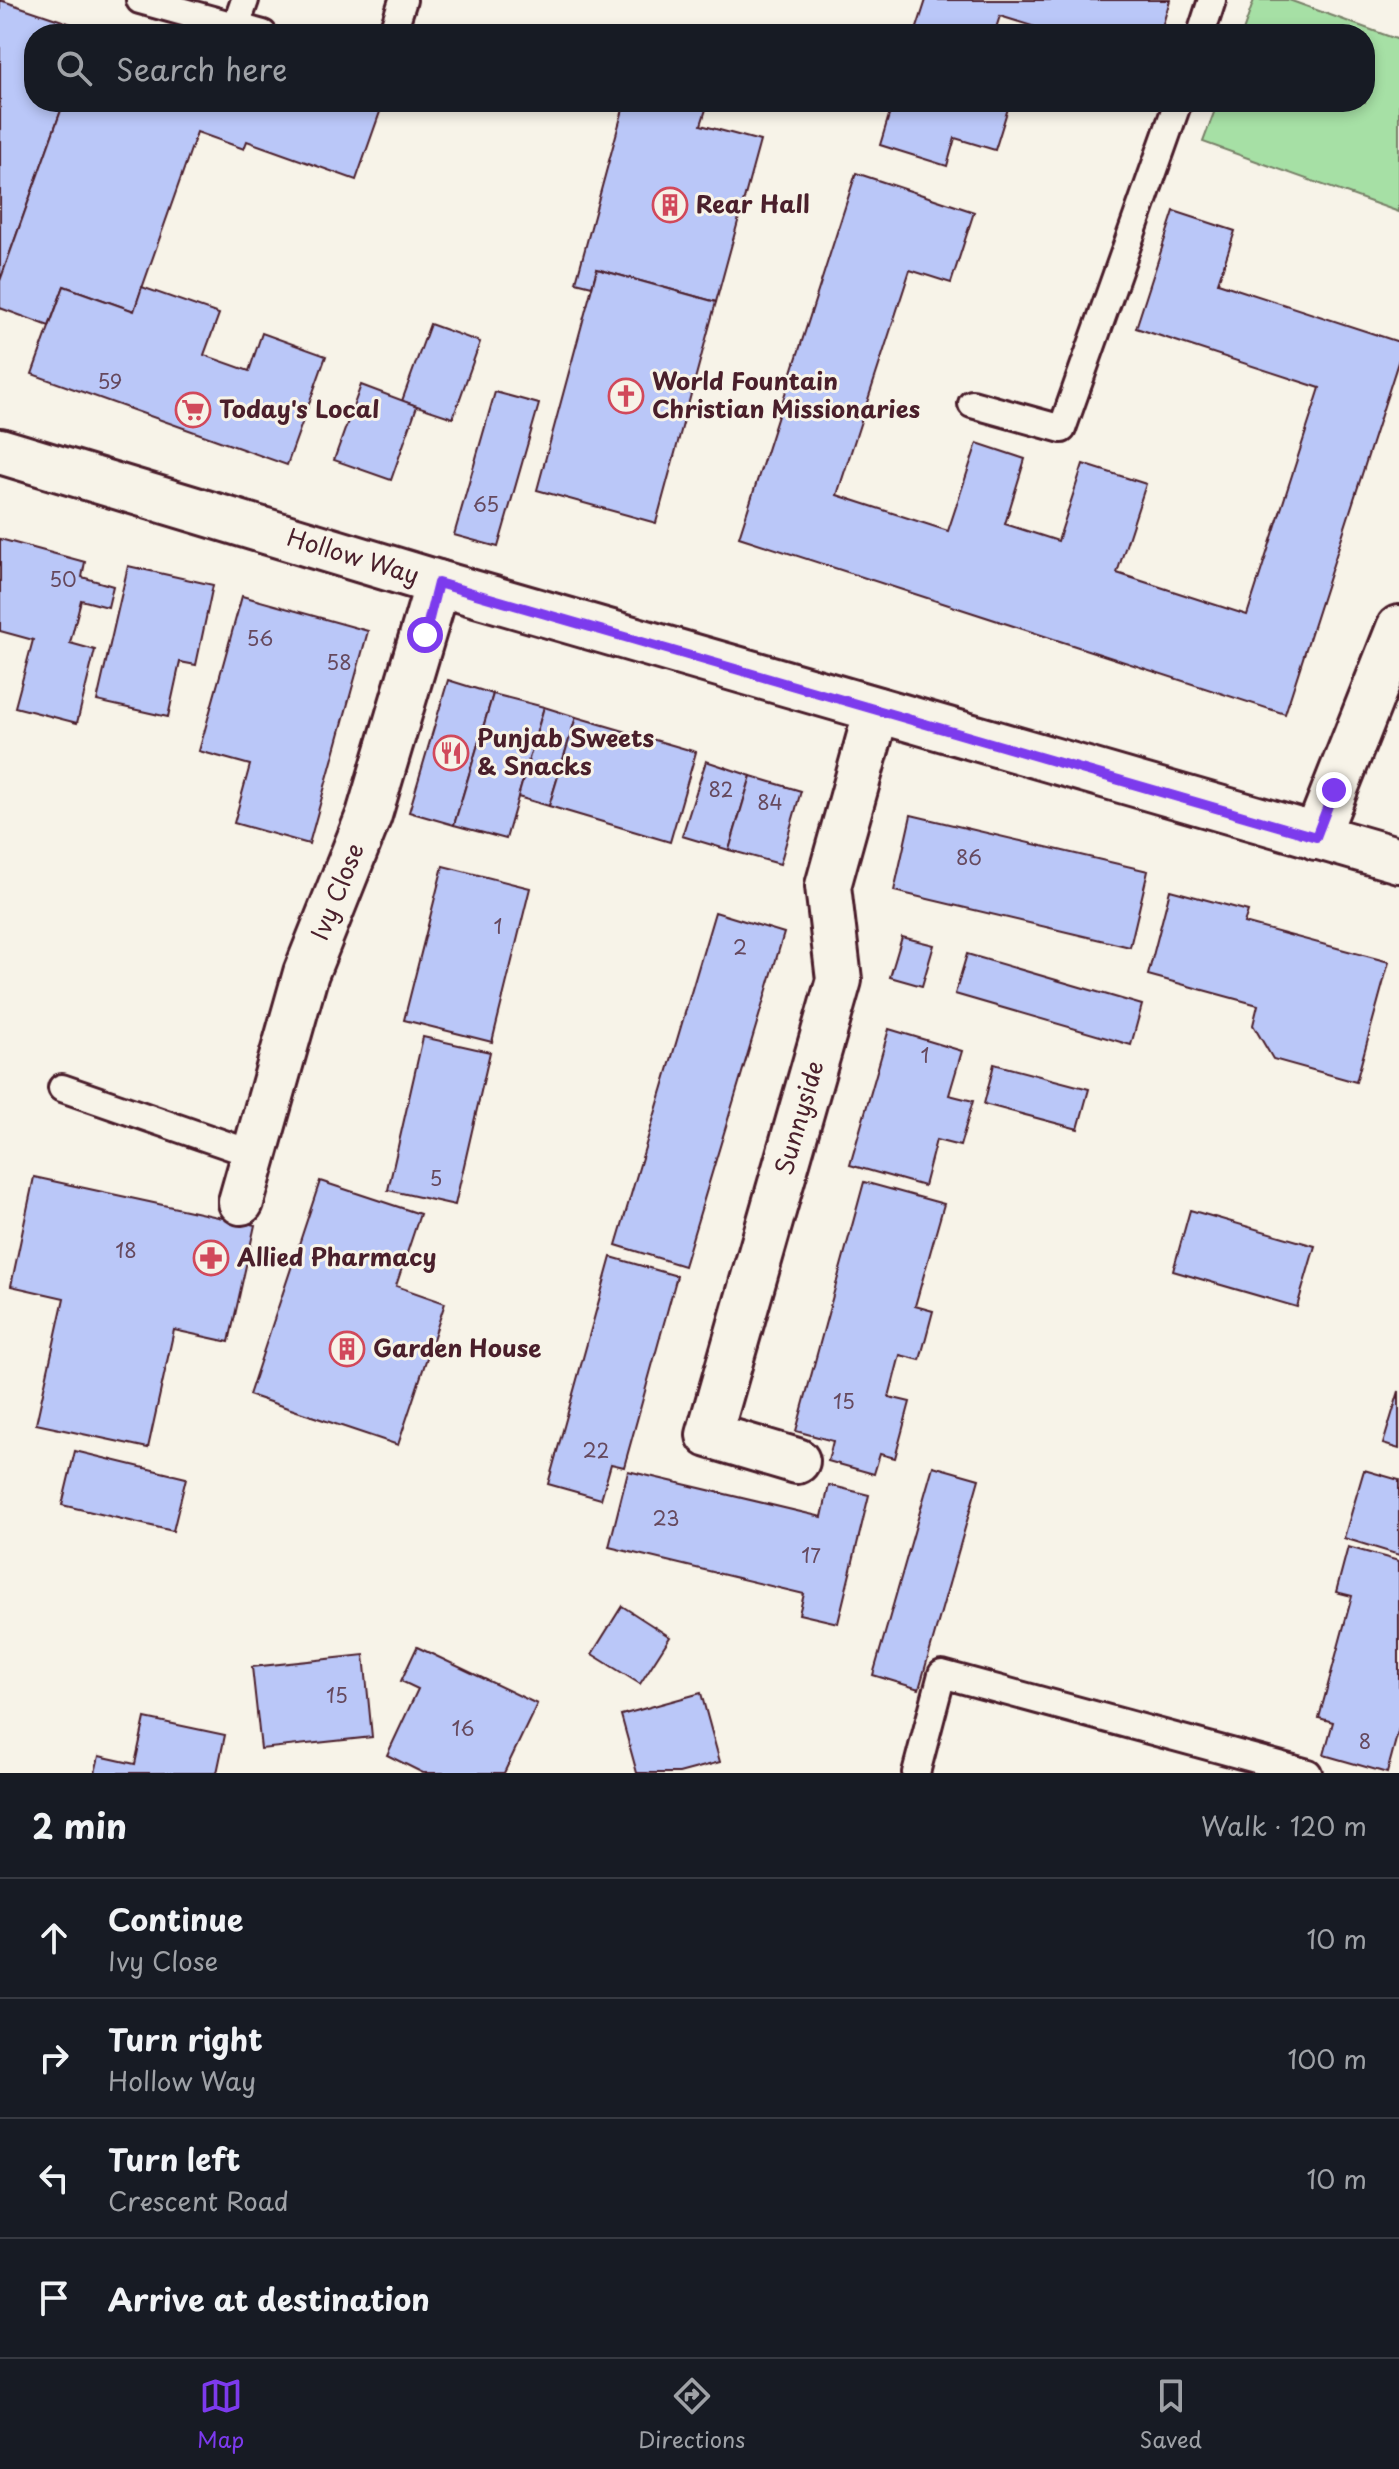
<!DOCTYPE html>
<meta charset="utf-8">
<style>
body{margin:0;font-family:"Playpen Sans",sans-serif;background:#242831;color:#f1f3f6}
.stop{position:absolute;width:24px;height:24px;margin:-18px;border:6px solid #7c3aed;border-radius:50%;background:#fff}
.stop.end{background:#7c3aed;border-color:#fff;box-shadow:0 2px 8px #0008}
.list{margin:0;padding:0;list-style:none}
h2{display:flex;justify-content:space-between;align-items:center;height:104px;margin:0;padding:0 32px;font-size:34px}
h2 small{font-size:26px;font-weight:400;color:#9ea1a6}
.list li{display:grid;grid-template-columns:52px 1fr auto;gap:24px;align-items:center;box-sizing:border-box;height:120px;padding:0 32px;border-top:2px solid #363941}
.list b{display:block;font-size:30px;white-space:nowrap}
.list p{margin:0;font-size:26px;white-space:nowrap;color:#9ea1a6}
.list em{font-size:26px;font-style:normal;color:#9ea1a6}
.icon{flex:none;width:44px;height:44px;fill:none;stroke:currentColor;stroke-width:2;stroke-linecap:round;stroke-linejoin:round}
.map{position:relative;flex:none;width:1399px;height:1773px;overflow:hidden}
.search{position:absolute;background:#171b24;box-shadow:0 4px 12px #0003;left:24px;right:24px;top:24px;height:88px;display:flex;align-items:center;gap:20px;box-sizing:border-box;padding:0 28px;border-radius:32px;color:#9ea1a6;font-size:30px}
.sheet{height:584px;background:#171b24}
nav{display:flex;justify-content:space-around;align-items:center;box-sizing:border-box;height:112px;border-top:2px solid #363941;background:#171b24;font-size:22px;color:#9ea1a6}
nav a{display:grid;justify-items:center;gap:4px}
nav .on{color:#7c3aed}
.map>svg:first-child{display:block}
</style>
<div class="map">
<svg width="1399" height="1773" viewBox="0 0 1399 1773">
<rect width="100%" height="100%" fill="#f7f3e8"/>
<filter id="ink" filterUnits="userSpaceOnUse"><feTurbulence type="fractalNoise" baseFrequency=".0125" numOctaves="2"/><feDisplacementMap in="SourceGraphic" scale="16" xChannelSelector="R" yChannelSelector="G"/><feConvolveMatrix kernelMatrix="1 2 1 2 8 2 1 2 1" color-interpolation-filters="sRGB"/></filter>
<g filter="url(#ink)">
<polygon fill="#a6e0a5" stroke="#788068" stroke-width="2" points="1254,0 1289,0 1399,40 1399,212 1203,142 1218,102 1365,102 1365,34 1242,34"/>
<g fill="#bac7f8" stroke="#4a1f2b" stroke-width="2">
<polygon points="0,0 89,30 88,34 34,34 34,102 64,102 0,281"/>
<polygon points="926,0 1170,0 1160,34 1058,34 1000,16 994,34 915,34"/>
<polygon points="64,102 361,102 381,109 356,180 247,141 244,149 197,132 134,311 64,286 49,326 0,308 0,281"/>
<polygon points="625,102 708,103 701,125 760,141 716,302 597,269 592,286 576,282"/>
<polygon points="893,102 1010,102 995,150 955,138 947,166 880,145"/>
<polygon points="856,173 974,212 951,283 910,270 837,495 948,531 977,443 1025,459 1005,524 1058,541 1083,464 1146,484 1117,573 1247,615 1320,388 1136,328 1174,211 1235,231 1218,283 1399,342 1399,359 1285,714 739,537"/>
<polygon points="597,269 716,302 656,523 537,490"/>
<polygon points="64,286 134,311 142,287 219,314 204,355 249,371 262,333 326,356 287,465 32,374"/>
<polygon points="430,324 480,342 453,418 402,401"/>
<polygon points="361,385 417,406 391,480 334,460"/>
<polygon points="495,392 539,404 498,547 454,535"/>
<polygon points="0,539 85,562 82,577 113,586 108,607 81,600 70,643 95,650 77,723 15,707 33,640 0,631"/>
<polygon points="128,566 213,585 196,665 180,662 168,717 97,701"/>
<polygon points="242,596 368,631 309,844 234,823 250,765 199,751"/>
<polygon points="448,680 493,694 454,825 409,812"/>
<polygon points="493,694 544,707 506,839 454,825"/>
<polygon points="544,707 576,717 549,806 518,797"/>
<polygon points="576,717 696,752 670,842 549,806"/>
<polygon points="706,761 751,776 729,850 682,836"/>
<polygon points="751,776 801,791 780,864 729,850"/>
<polygon points="911,815 1148,871 1130,947 894,891"/>
<polygon points="443,866 530,888 492,1042 404,1020"/>
<polygon points="1170,890 1248,911 1244,923 1389,962 1356,1082 1273,1059 1253,1025 1258,1005 1148,975"/>
<polygon points="715,912 784,933 684,1266 616,1245"/>
<polygon points="902,937 934,945 922,986 890,977"/>
<polygon points="967,954 1142,1005 1131,1045 955,994"/>
<polygon points="889,1029 962,1051 949,1095 973,1101 960,1146 936,1140 924,1186 850,1165"/>
<polygon points="423,1037 490,1052 455,1205 388,1190"/>
<polygon points="994,1064 1089,1089 1078,1129 984,1104"/>
<polygon points="34,1177 255,1225 229,1342 174,1330 148,1448 36,1424 64,1298 11,1286"/>
<polygon points="320,1181 420,1214 396,1286 445,1303 398,1445 249,1395"/>
<polygon points="864,1182 944,1204 915,1306 933,1311 920,1360 900,1355 889,1397 910,1402 895,1458 880,1454 874,1474 828,1461 833,1441 796,1431"/>
<polygon points="1190,1210 1315,1246 1297,1307 1173,1271"/>
<polygon points="611,1257 677,1276 624,1467 611,1464 601,1499 548,1484"/>
<polygon points="1399,1391 1399,1449 1383,1444"/>
<polygon points="75,1451 186,1478 173,1531 62,1505"/>
<polygon points="933,1466 979,1479 919,1689 873,1675"/>
<polygon points="1364,1470 1399,1480 1399,1555 1344,1538"/>
<polygon points="628,1471 822,1517 829,1485 869,1495 838,1623 799,1614 804,1594 609,1547"/>
<polygon points="1348,1547 1399,1561 1399,1728 1387,1773 1324,1755 1333,1722 1319,1718 1352,1596 1336,1592"/>
<polygon points="622,1606 670,1637 640,1684 592,1654"/>
<polygon points="417,1647 537,1704 504,1773 423,1773 387,1755 418,1689 401,1681"/>
<polygon points="364,1655 372,1737 261,1749 252,1667"/>
<polygon points="701,1693 720,1762 679,1773 637,1773 621,1715"/>
<polygon points="145,1718 225,1735 217,1773 95,1773 99,1756 135,1764"/>
</g>
<g fill="none" stroke-linecap="round" stroke-linejoin="round">
<g stroke="#4a1f2b" stroke-width="32">
<g id="lane">
<polyline points="140,0 263,34"/>
<polyline points="236,26 245,0"/>
<polyline points="392,34 403,0"/>
<polyline points="1201,34 1212,0"/>
<polyline points="972,404 1062,429 1178,102"/>
<polyline points="62,1088 256,1155"/>
<polyline points="916,1773 942,1674 1308,1773"/>
</g>
</g>
<g stroke="#4a1f2b" stroke-width="50">
<g id="street">
<polyline points="1316,837 1399,628"/>
<polyline points="241,1202 306,973 369,815 438,583"/>
<polyline points="797,1461 709,1435 839,980 828,886 877,710"/>
</g>
</g>
<g stroke="#4a1f2b" stroke-width="50">
<polyline id="secondary" points="0,451 438,583 1399,860"/>
</g>
<use href="#lane" stroke="#f7f3e8" stroke-width="26"/>
<use href="#street" stroke="#f7f3e8" stroke-width="44"/>
<use href="#secondary" stroke="#f7f3e8" stroke-width="44"/>
</g>
</g>
<g fill="none" stroke-linecap="round" stroke-linejoin="round" filter="url(#ink)">
<polyline stroke="#7c3aed" stroke-width="10" points="425,635 438,583 1316,837 1334,790"/>
</g>
<defs>
<g id="building-ring" transform="scale(1.8)"><circle r="9.5" fill="#f7f3e8" stroke="#d1495b" stroke-width="1.5"/><path d="M-4-6H4V6H1V3H-1V6H-4ZM-2.5-4.3h1.7v1.8h-1.7ZM.8-4.3h1.7v1.8H.8ZM-2.5-1h1.7V.8h-1.7ZM.8-1h1.7V.8H.8Z" fill="#d1495b"/></g>
<g id="church-ring" transform="scale(1.8)"><circle r="9.5" fill="#f7f3e8" stroke="#d1495b" stroke-width="1.5"/><path d="M-1.2-6h2.4v3.5h3.3v2.4h-3.3V6h-2.4V-.1h-3.3v-2.4h3.3Z" fill="#d1495b"/></g>
<g id="supermarket-ring" transform="scale(1.8)"><circle r="9.5" fill="#f7f3e8" stroke="#d1495b" stroke-width="1.5"/><path d="M-6-5.5h2.5l.6 2H6L4.5 2H-2.5L-4.4-4H-6ZM-1.5 3.2a1.3 1.3 0 1 0 .1 0ZM3 3.2a1.3 1.3 0 1 0 .1 0Z" fill="#d1495b"/></g>
<g id="restaurant-ring" transform="scale(1.8)"><circle r="9.5" fill="#f7f3e8" stroke="#d1495b" stroke-width="1.5"/><path d="M-5-6h1v4h1v-4h1v4h1v-4h1v5L-1.5 .5V6h-2V.5L-5-1ZM5-6V6H3V1.5H1.5Q1.5-4 5-6Z" fill="#d1495b"/></g>
<g id="pharmacy-ring" transform="scale(1.8)"><circle r="9.5" fill="#f7f3e8" stroke="#d1495b" stroke-width="1.5"/><path d="M-2-6h4v4h4v4h-4v4h-4v-4h-4v-4h4Z" fill="#d1495b"/></g>
</defs>
<g fill-rule="evenodd">
<use href="#building-ring" x="670" y="205"/>
<use href="#church-ring" x="626" y="396"/>
<use href="#supermarket-ring" x="193" y="410"/>
<use href="#restaurant-ring" x="451" y="753"/>
<use href="#pharmacy-ring" x="211" y="1258"/>
<use href="#building-ring" x="347" y="1349"/>
</g>
<g text-anchor="middle" stroke-width="6" stroke-linejoin="round" paint-order="stroke">
<g font-size="20" fill="#66495e">
<text x="110" y="389">59</text>
<text x="486" y="512">65</text>
<text x="63" y="587">50</text>
<text x="260" y="646">56</text>
<text x="339" y="670">58</text>
<text x="721" y="797">82</text>
<text x="770" y="810">84</text>
<text x="969" y="865">86</text>
<text x="498" y="934">1</text>
<text x="740" y="955">2</text>
<text x="925" y="1063">1</text>
<text x="436" y="1186">5</text>
<text x="126" y="1258">18</text>
<text x="844" y="1409">15</text>
<text x="596" y="1458">22</text>
<text x="666" y="1526">23</text>
<text x="811" y="1563">17</text>
<text x="337" y="1703">15</text>
<text x="463" y="1736">16</text>
<text x="1365" y="1749">8</text>
</g>
<g font-size="24" font-weight="bold" fill="#4a1f2b" stroke="#f7f3e8" text-anchor="start">
<text x="696" y="213">Rear Hall</text>
<text x="652" y="390">World Fountain<tspan x="652" dy="28">Christian Missionaries</tspan></text>
<text x="219" y="418">Today's Local</text>
<text x="477" y="747">Punjab Sweets<tspan x="477" dy="28">&amp; Snacks</tspan></text>
<text x="237" y="1266">Allied Pharmacy</text>
<text x="373" y="1357">Garden House</text>
</g>
<g font-size="24" fill="#4a1f2b" stroke="#f7f3e8">
<text transform="translate(353 557) rotate(17)" y="8">Hollow Way</text>
<text transform="translate(338 892) rotate(-68)" y="8">Ivy Close</text>
<text transform="translate(800 1118) rotate(-74)" y="8">Sunnyside</text>
</g>
</g>
</svg>
<div class="stop" style="left:425px;top:635px"></div>
<div class="stop end" style="left:1334px;top:790px"></div>
<div class="search"><svg class="icon" aria-label="search" viewBox="0 0 24 24"><circle cx="10" cy="10" r="6"/><path d="M15 15l6 6"/></svg>Search here</div>
</div>
<section class="sheet">
<h2>2 min<small>Walk · 120 m</small></h2>
<ul class="list">
<li><svg class="icon" aria-label="ahead" viewBox="0 0 24 24"><path d="M12 20V5M6 11l6-6 6 6"/></svg><div><b>Continue</b><p>Ivy Close</p></div><em>10 m</em></li>
<li><svg class="icon" aria-label="right" viewBox="0 0 24 24"><path d="M7 20v-9h11M14 6l5 5-5 5"/></svg><div><b>Turn right</b><p>Hollow Way</p></div><em>100 m</em></li>
<li><svg class="icon" aria-label="left" viewBox="0 0 24 24"><path d="M17 20v-9H6M10 6l-5 5 5 5"/></svg><div><b>Turn left</b><p>Crescent Road</p></div><em>10 m</em></li>
<li><svg class="icon" aria-label="arrive" viewBox="0 0 24 24"><path d="M6 21V4h12l-3 4 3 4H6"/></svg><div><b>Arrive at destination</b></div></li>
</ul>
</section>
<nav>
<a class="on"><svg class="icon" aria-label="map" viewBox="0 0 24 24"><path d="M3 6l6-2 6 2 6-2v14l-6 2-6-2-6 2zM9 4v14M15 6v14"/></svg>Map</a>
<a><svg class="icon" aria-label="directions" viewBox="0 0 24 24"><path d="M12 3l9 9-9 9-9-9zM9 14v-3h6M13 9l2 2-2 2"/></svg>Directions</a>
<a><svg class="icon" aria-label="saved" viewBox="0 0 24 24"><path d="M7 4h10v16l-5-4-5 4z"/></svg>Saved</a>
</nav>
